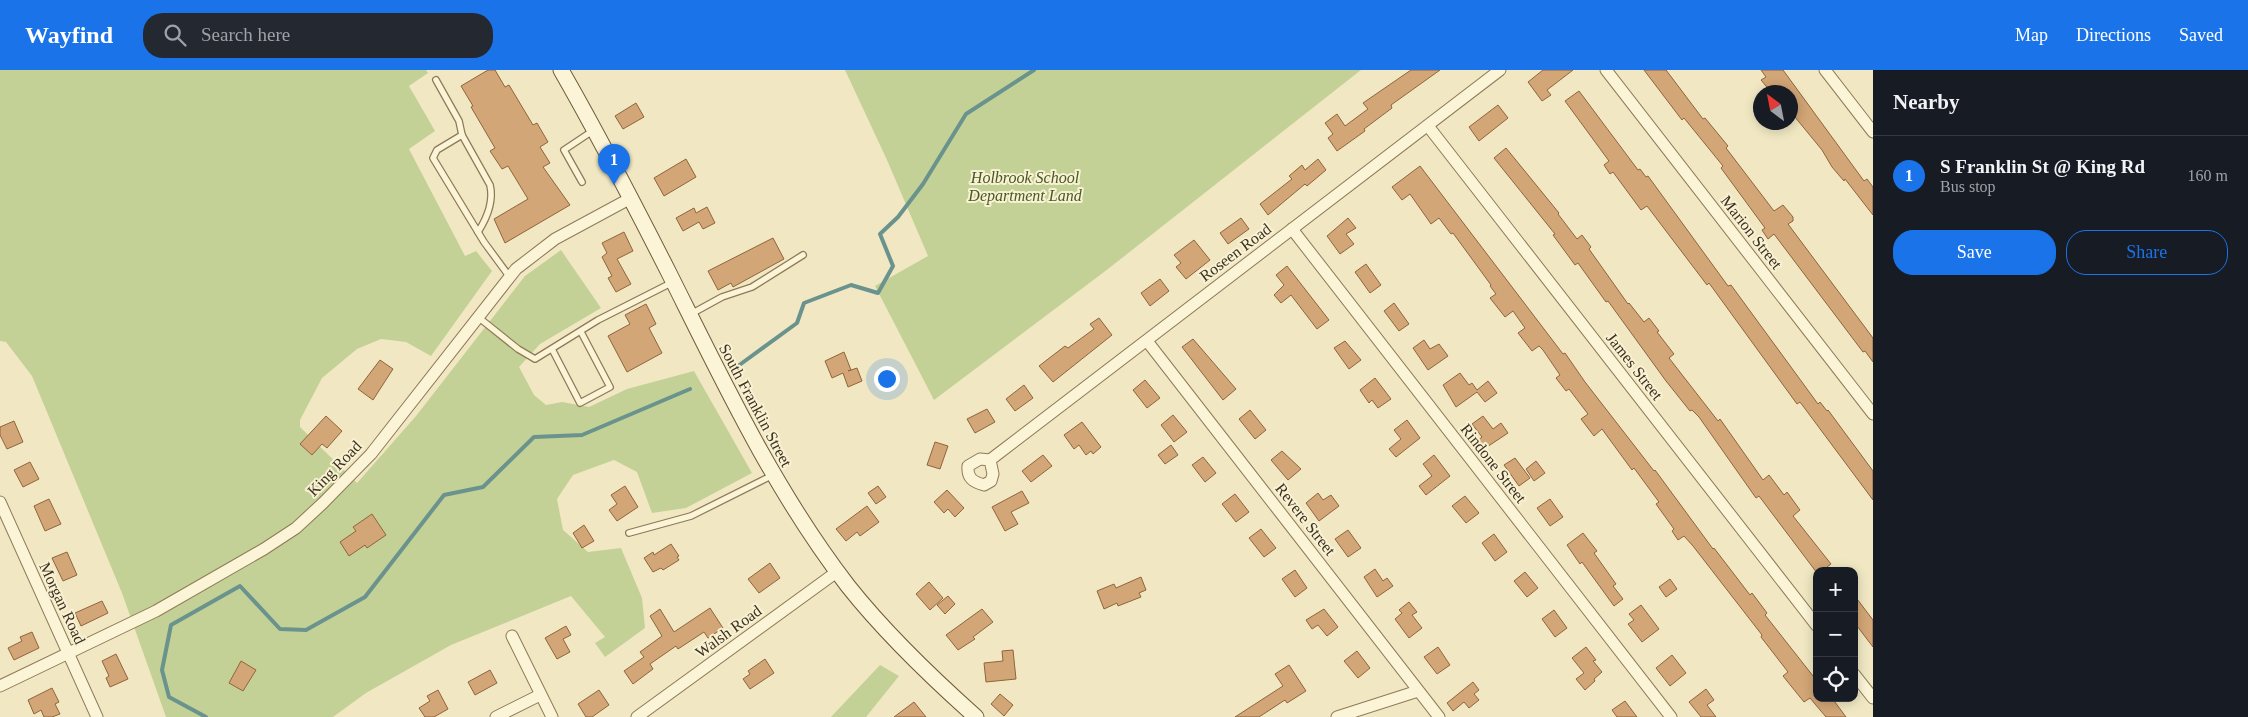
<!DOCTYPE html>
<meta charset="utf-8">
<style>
body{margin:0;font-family:Georgia,serif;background:#242831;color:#f1f3f6}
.controls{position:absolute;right:15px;bottom:15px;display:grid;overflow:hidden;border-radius:10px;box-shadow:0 2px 12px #0003}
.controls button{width:45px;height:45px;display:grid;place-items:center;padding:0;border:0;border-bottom:1px solid #363941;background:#171b24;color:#f1f3f6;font:25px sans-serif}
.compass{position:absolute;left:1753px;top:15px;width:45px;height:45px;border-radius:50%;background:#171b24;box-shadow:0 2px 12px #0003;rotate:328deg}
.you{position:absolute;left:886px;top:308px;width:18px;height:18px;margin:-12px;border:4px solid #fff;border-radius:50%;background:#1a73e8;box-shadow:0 0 0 8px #1a73e833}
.badge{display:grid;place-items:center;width:32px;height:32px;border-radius:50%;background:#1a73e8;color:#fff;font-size:16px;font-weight:700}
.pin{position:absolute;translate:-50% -41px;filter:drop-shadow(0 1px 2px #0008)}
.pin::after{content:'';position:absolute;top:26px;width:18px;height:15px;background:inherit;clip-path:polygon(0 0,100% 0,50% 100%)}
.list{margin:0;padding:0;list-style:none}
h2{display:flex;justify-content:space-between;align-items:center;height:65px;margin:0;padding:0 20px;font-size:21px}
h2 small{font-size:16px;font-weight:400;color:#9ea1a6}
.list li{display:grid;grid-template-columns:32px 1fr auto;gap:15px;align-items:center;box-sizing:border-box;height:80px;padding:0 20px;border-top:1px solid #363941}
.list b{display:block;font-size:19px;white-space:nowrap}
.list p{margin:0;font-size:16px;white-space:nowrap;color:#9ea1a6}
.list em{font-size:16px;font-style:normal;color:#9ea1a6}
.actions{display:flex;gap:10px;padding:15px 20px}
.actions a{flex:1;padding:11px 0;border:1px solid #1a73e8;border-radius:20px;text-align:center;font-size:18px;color:#1a73e8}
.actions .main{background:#1a73e8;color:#fff}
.icon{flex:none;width:28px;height:28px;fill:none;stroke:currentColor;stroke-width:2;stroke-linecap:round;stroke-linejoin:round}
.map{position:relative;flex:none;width:1873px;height:647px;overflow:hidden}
header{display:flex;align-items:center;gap:30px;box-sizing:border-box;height:70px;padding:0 25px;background:#1a73e8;color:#fff}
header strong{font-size:24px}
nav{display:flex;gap:28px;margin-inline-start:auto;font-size:18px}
.search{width:350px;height:45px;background:#242831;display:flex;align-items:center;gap:12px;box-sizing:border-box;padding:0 18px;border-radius:20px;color:#9ea1a6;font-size:19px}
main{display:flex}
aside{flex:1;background:#171b24}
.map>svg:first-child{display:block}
</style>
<header>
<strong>Wayfind</strong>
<div class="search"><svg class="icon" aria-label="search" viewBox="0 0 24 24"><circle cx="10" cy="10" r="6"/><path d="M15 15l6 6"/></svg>Search here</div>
<nav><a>Map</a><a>Directions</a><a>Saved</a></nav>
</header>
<main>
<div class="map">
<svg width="1873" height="647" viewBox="0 0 1873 647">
<rect width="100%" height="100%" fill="#f1e8c3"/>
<g fill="#c4d196">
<polygon points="0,0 426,0 428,3 409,16 435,61 409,79 465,186 476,181 492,201 431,286 406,272 381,269 357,279 322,308 300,350 300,357 357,413 416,346 525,206 561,180 601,238 540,274 519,297 534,325 546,335 562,332 589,337 627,319 694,301 752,403 686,438 652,443 637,402 614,390 573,405 557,429 563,460 588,482 621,478 642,528 645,558 605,587 595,573 605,567 571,526 451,575 366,623 333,647 166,647 122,523 32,306 6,272 0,271"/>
<polygon points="845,0 1361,0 1108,199 934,330 875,216 928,186 887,90"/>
<polygon points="880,595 899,606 866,647 831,647"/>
</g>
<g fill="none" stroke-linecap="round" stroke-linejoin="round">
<g stroke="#6b938d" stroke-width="4">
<polyline points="738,296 797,253 804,233 851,215 878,223 893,196 880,164 898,147 923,114 966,44 1034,0"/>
<polyline points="206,647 169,627 162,600 171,555 240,516 280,559 306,560 365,527 444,425 483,417 534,367 582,365 690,319"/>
</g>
</g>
<g fill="#d2a676" stroke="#8f653c">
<polygon points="488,0 495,0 505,17 509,15 533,55 537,53 548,72 540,77 550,93 543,97 570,135 505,173 494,149 528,129 508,96 502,99 490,81 495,78 471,37 473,36 461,16"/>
<polygon points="1411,0 1440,0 1391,35 1392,38 1364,59 1365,61 1337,81 1328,68 1333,64 1325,53 1337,44 1345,56 1368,39 1363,33"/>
<polygon points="1543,0 1573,0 1547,20 1551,25 1542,31 1528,12"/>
<polygon points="1644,0 1666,0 1703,49 1705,48 1728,76 1726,78 1774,141 1783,135 1793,147 1793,151 1788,154 1873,268 1873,292 1865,281 1863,282 1774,164 1768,169 1762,160 1765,158 1721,98 1723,96 1684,48 1682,50"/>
<polygon points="1761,0 1783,0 1864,111 1867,109 1873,117 1873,145 1845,109 1844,111 1832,97 1822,80 1790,41 1790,22 1771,22 1761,10 1766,7"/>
<polygon points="1579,21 1638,100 1640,99 1646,107 1648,106 1728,216 1731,215 1818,334 1820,332 1827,341 1828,340 1873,401 1873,430 1800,332 1797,334 1709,213 1707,215 1647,136 1641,140 1613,102 1610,104 1604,95 1609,91 1565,31"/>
<polygon points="636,33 644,47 623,59 615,46"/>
<polygon points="1498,35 1508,48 1479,71 1469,57"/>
<polygon points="1506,78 1559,143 1558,144 1577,169 1582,165 1591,177 1589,179 1628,234 1629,233 1644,252 1649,248 1659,261 1657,262 1674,284 1669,288 1718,351 1720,349 1763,410 1769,405 1784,425 1787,422 1800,440 1793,446 1831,494 1822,501 1817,501 1817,503 1759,426 1756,428 1699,347 1692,340 1690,341 1666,311 1608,231 1606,232 1578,193 1575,195 1553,165 1555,164 1494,88"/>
<polygon points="686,89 696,107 664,126 654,108"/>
<polygon points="1318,89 1326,100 1307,116 1305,114 1268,145 1260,134 1292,109 1289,106 1302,95 1305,100"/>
<polygon points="1420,96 1563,284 1565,283 1585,312 1654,401 1655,400 1713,479 1714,478 1750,525 1752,523 1767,543 1765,545 1817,611 1817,628 1832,628 1846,647 1826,647 1810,628 1804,632 1783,606 1788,602 1761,567 1762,565 1693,476 1684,466 1678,470 1672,461 1674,459 1656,434 1659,432 1634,398 1632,400 1602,359 1594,366 1581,349 1588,344 1569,319 1566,321 1556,308 1560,305 1543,280 1539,276 1532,281 1518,263 1525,258 1513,241 1505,247 1490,228 1496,224 1490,216 1491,215 1453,163 1451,164 1439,148 1431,154 1410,124 1402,130 1392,117"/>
<polygon points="707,137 715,153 703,159 699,152 683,161 676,148 694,138 696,143"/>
<polygon points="1241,148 1249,159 1228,174 1220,163"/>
<polygon points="1348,148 1356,158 1346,164 1354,174 1340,184 1327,166"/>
<polygon points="624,162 633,181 617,189 631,214 616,222 608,208 612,206 602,187 607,183 602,173"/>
<polygon points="773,168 784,189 733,217 731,213 718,220 708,201"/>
<polygon points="1194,170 1210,190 1186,209 1176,197 1181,193 1174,185"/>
<polygon points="1366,194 1381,215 1370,223 1355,202"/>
<polygon points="1287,196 1329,250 1317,259 1291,225 1281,233 1274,225 1284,215 1276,205"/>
<polygon points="1160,209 1169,221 1150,236 1141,223"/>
<polygon points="1394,233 1409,254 1399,261 1384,241"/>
<polygon points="646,234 656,254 649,258 662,283 627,302 608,266 630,254 625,245"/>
<polygon points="1099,248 1112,265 1053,312 1039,296 1065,276 1068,278 1094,259 1090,254"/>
<polygon points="1193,269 1236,319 1223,330 1182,277"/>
<polygon points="1424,270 1430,279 1439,274 1448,286 1428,300 1413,278"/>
<polygon points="1345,271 1361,290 1349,299 1334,278"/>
<polygon points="844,282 851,300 848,301 857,298 862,311 848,317 843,303 832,308 825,291"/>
<polygon points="380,290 393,299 373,330 358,319"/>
<polygon points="1460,303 1469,315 1472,313 1477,320 1488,311 1497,323 1485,332 1477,322 1456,337 1443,315"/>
<polygon points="1375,308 1391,329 1378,338 1372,330 1369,333 1360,320"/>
<polygon points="1145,310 1160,328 1147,338 1133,320"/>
<polygon points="1024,315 1033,328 1015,341 1006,329"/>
<polygon points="987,339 995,352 975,363 967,349"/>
<polygon points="1250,340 1266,360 1255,369 1239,349"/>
<polygon points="1173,345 1187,362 1174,372 1161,355"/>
<polygon points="326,346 342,361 327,378 322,374 312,385 300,374"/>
<polygon points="1483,346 1493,359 1501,353 1508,363 1481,381 1475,373 1482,367 1472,354"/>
<polygon points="1407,350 1420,368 1396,387 1389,379 1401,369 1394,360"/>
<polygon points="14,351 23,372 7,379 0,365 0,357"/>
<polygon points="1082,352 1101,377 1093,384 1091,381 1086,385 1079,375 1074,379 1064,365"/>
<polygon points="935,372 948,376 940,399 927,395"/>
<polygon points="1171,375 1178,385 1165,394 1158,385"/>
<polygon points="1282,381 1301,399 1288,410 1271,390"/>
<polygon points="1043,385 1052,396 1031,412 1022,401"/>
<polygon points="1434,385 1450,406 1426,425 1419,416 1432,406 1423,394"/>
<polygon points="1203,387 1216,403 1205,412 1192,395"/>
<polygon points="1515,388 1530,408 1519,416 1504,395"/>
<polygon points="1536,391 1545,403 1534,411 1526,399"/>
<polygon points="30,392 39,409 23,417 14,400"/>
<polygon points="625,416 638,437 617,451 609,440 617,434 611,425"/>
<polygon points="878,416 886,427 876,434 868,423"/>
<polygon points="947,420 964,438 955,447 948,439 944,443 934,432"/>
<polygon points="1022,421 1029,433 1011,442 1018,454 1005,461 992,437"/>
<polygon points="1318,423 1323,430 1331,425 1339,436 1319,451 1306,433"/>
<polygon points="1235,424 1249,442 1236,452 1222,434"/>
<polygon points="1465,426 1479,443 1466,453 1452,436"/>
<polygon points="49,429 61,454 45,461 34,436"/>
<polygon points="1550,429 1563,447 1550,456 1537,438"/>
<polygon points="867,436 879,452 860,466 857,462 846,471 836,459"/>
<polygon points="372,444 386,465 367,478 365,475 349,486 340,472 356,461 353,457"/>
<polygon points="584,455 594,471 582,478 573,463"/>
<polygon points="1261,459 1276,478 1264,487 1249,468"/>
<polygon points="1348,460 1361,478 1348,487 1335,469"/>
<polygon points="1583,463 1597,481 1594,483 1616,514 1613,516 1623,529 1614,536 1582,492 1580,494 1567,475"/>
<polygon points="1494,464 1507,482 1495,491 1482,473"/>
<polygon points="671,474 679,486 677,487 679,490 663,500 661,498 653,502 644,488 653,482 654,485"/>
<polygon points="67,482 77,505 63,511 52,488"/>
<polygon points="770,493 780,508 759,523 748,509"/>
<polygon points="1375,499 1383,511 1387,508 1393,516 1377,527 1364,507"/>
<polygon points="1295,500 1307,518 1295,527 1282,509"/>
<polygon points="1525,502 1538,518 1527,527 1514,511"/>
<polygon points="1141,507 1146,520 1139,523 1141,527 1118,536 1117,533 1104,539 1097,521 1114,514 1116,518"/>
<polygon points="1670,509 1677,519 1666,527 1659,517"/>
<polygon points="929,512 943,528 930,540 916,524"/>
<polygon points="1854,525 1873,550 1873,577 1854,552"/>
<polygon points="948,526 955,534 945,544 937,535"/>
<polygon points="102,531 108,543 81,556 75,543"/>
<polygon points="1409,532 1417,542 1412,545 1422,558 1409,568 1395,549 1402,543 1399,540"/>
<polygon points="1641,535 1659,559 1642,572 1628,554 1634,550 1629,544"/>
<polygon points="710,538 723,558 708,568 704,562 678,579 676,576 650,594 653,599 633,614 624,601 644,587 640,582 662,566 650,546 660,539 674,562"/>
<polygon points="982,539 993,552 973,567 975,569 958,580 946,565"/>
<polygon points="1324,539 1338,557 1327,566 1318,555 1312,559 1306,550"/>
<polygon points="1554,540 1567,558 1555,567 1542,549"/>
<polygon points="566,556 571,565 563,569 570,582 557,589 545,568"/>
<polygon points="32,562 39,578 14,590 8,578 22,571 20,567"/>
<polygon points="1438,577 1450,595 1437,604 1424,587"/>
<polygon points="1586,577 1596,590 1593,591 1602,602 1594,609 1595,611 1585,620 1576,609 1584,603 1572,588"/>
<polygon points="1013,580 1016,609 986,612 984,593 1003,591 1002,581"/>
<polygon points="1357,581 1370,598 1358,608 1344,591"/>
<polygon points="116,584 128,609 110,617 106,608 109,606 102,591"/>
<polygon points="1672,585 1686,603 1670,616 1656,598"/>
<polygon points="765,589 774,603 750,619 743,609 750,604 748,601"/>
<polygon points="241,591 256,600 243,621 229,613"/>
<polygon points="1289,595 1306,621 1287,633 1285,630 1259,647 1235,647 1283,616 1275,604"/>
<polygon points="490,600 497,613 475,625 468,612"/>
<polygon points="1473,612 1479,620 1474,624 1479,630 1469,638 1464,632 1453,641 1447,633"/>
<polygon points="52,618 59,632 55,634 60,644 52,647 44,647 41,640 34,644 28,630"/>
<polygon points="1706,619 1714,630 1707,635 1716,647 1701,647 1689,632"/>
<polygon points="438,620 448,639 434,647 425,647 419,638 430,631 427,626"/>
<polygon points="599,620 609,635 592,647 586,647 578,634"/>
<polygon points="1000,624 1013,635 1004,646 991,634"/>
<polygon points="1625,631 1637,647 1617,647 1612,640"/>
<polygon points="914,632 926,647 894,647"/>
</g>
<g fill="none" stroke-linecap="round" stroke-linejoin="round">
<g stroke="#8d7a58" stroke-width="8">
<g id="service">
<path d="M436,10L459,51L462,65L490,115C494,132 487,148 478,162"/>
<polyline points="462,65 437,80 433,88 484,172 509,206"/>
<polyline points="582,112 564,80 594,60"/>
<polyline points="691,244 722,227 752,217 803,185"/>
<polyline points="478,247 518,279 535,289 598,250 673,212"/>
<polyline points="552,279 580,333 610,317 581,262"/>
<polyline points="629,463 691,446 773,405"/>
</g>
</g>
<g stroke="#8d7a58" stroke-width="13">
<g id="minor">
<polyline points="1606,0 1873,344"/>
<polyline points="1825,0 1873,62"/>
<polyline points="1428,56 1817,556"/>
<polyline points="1292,159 1671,647"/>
<polyline points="1147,271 1439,647"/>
<path d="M990,390L993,404L991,411L984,415C973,412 967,408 968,396L980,389L990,390L1500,0"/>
<polyline points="0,432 97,647"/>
<polyline points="512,566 552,647"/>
<polyline points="1854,604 1873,628"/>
<polyline points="0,616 156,541 264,479 296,458 323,433 371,384 516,199 555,169 631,128"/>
<polyline points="496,647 540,625"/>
<polyline points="637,647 838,501"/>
<polyline points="1337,647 1418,621"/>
</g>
</g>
<g stroke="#6f5b3b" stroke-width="17">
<path id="secondary" d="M561,0C599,66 634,134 669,203C723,311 774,420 848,516C886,564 930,606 976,647"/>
</g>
<use href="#service" stroke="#fbf4d7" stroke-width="5.5"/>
<use href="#minor" stroke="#fbf4d7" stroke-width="11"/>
<use href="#secondary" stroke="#fbf4d7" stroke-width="15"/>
</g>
<g text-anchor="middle" stroke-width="4" stroke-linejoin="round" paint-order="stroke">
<g font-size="16" font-style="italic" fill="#475a22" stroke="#f8f1d3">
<text x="1025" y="113">Holbrook School<tspan x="1025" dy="18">Department Land</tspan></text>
</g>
<g font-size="16" fill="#3c2f1d" stroke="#f8f1d3">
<text transform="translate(1752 162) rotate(52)" y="6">Marion Street</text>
<text transform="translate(1235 182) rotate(-37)" y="6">Roseen Road</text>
<text transform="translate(1635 296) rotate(52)" y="6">James Street</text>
<text transform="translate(756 335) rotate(62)" y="6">South Franklin Street</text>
<text transform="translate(1494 393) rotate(52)" y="6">Rindone Street</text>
<text transform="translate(334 398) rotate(-46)" y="6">King Road</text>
<text transform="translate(1306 449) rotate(52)" y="6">Revere Street</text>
<text transform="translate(63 533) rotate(65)" y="6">Morgan Road</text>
<text transform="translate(728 561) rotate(-36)" y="6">Walsh Road</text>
</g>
</g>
</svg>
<div class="controls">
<button>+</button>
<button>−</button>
<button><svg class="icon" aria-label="locate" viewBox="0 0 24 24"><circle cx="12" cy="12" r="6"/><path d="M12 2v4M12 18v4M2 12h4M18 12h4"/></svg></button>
</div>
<svg class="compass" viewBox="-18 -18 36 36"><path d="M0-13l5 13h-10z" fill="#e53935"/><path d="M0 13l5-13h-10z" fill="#9ea1a6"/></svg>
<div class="you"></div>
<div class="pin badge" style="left:614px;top:115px">1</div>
</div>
<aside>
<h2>Nearby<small></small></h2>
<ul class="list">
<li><span class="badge">1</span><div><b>S Franklin St @ King Rd</b><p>Bus stop</p></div><em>160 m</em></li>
</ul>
<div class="actions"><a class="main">Save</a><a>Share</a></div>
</aside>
</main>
